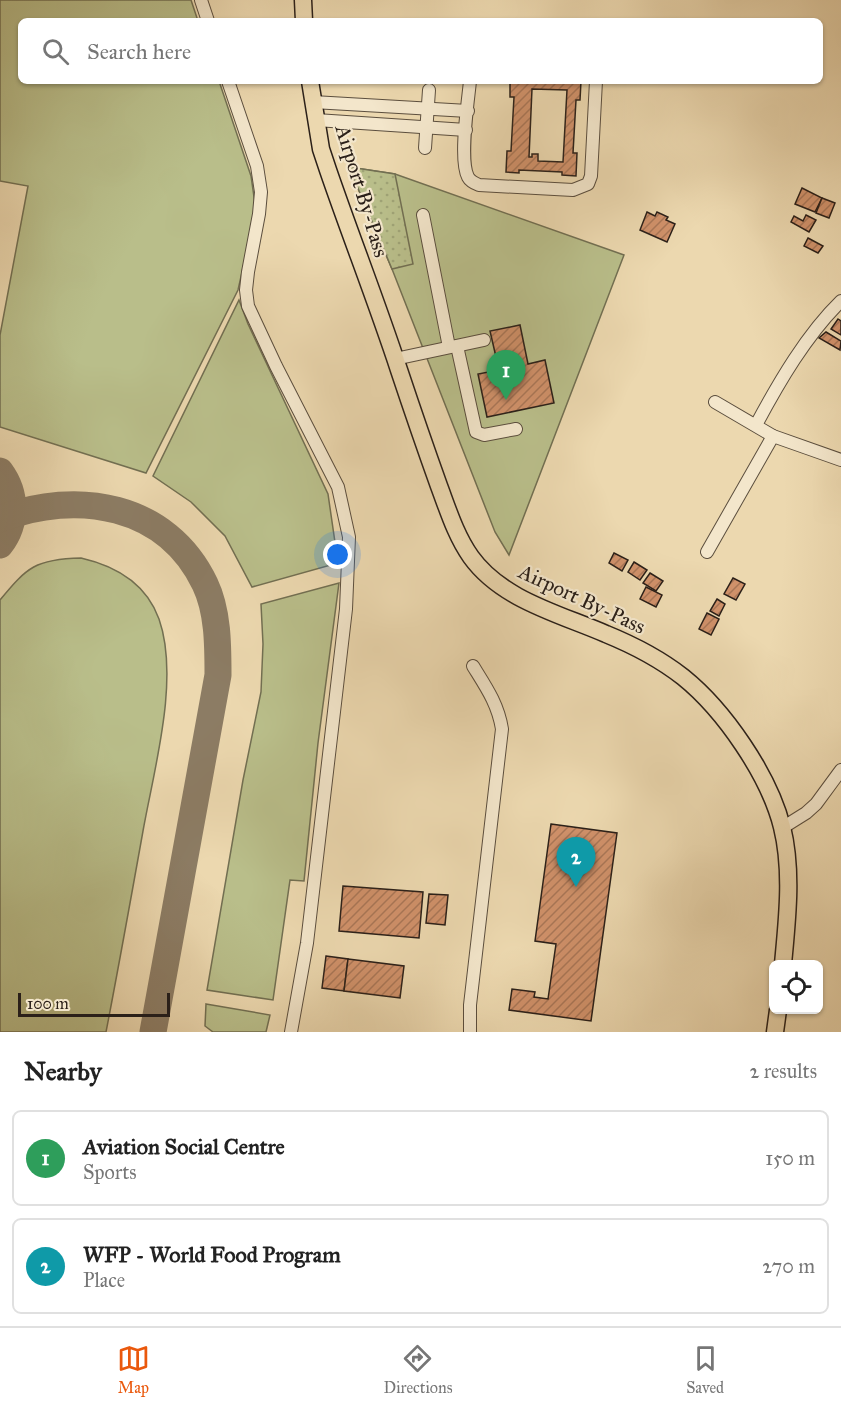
<!DOCTYPE html>
<style>
body{margin:0;font-family:"IM FELL Great Primer",serif;background:#f2f2f2;color:#222}
.controls{position:absolute;right:18px;bottom:18px;display:grid;overflow:hidden;border-radius:9px;box-shadow:0 2px 4px #0004}
.controls button{width:54px;height:54px;display:grid;place-items:center;padding:0;border:0;border-bottom:2px solid #e0e0e0;background:#fff;color:#222;font:30px sans-serif}
.scale{position:absolute;left:18px;bottom:15px;width:152px;box-sizing:border-box;padding-left:6px;border:3px solid #2b2019;border-top:0;font-size:16px;line-height:21px;white-space:nowrap;color:#2b2019;-webkit-text-stroke:4px #f3e6cb;paint-order:stroke}
.you{position:absolute;left:338px;top:555px;width:21px;height:21px;margin:-15px;border:4px solid #fff;border-radius:50%;background:#1a73e8;box-shadow:0 0 0 9px #1a73e833}
.badge{display:grid;place-items:center;width:39px;height:39px;border-radius:50%;background:#ea580c;color:#fff;font-size:20px;font-weight:700}
.pin{position:absolute;translate:-50% -50px;filter:drop-shadow(0 2px 3px #0008)}
.pin::after{content:'';position:absolute;top:32px;width:21px;height:18px;background:inherit;clip-path:polygon(0 0,100% 0,50% 100%)}
.list{margin:0;padding:0;list-style:none}
h2{display:flex;justify-content:space-between;align-items:center;height:78px;margin:0;padding:0 24px;font-size:26px}
h2 small{font-size:20px;font-weight:400;color:#767676}
.list li{display:grid;grid-template-columns:39px 1fr auto;gap:18px;align-items:center;box-sizing:border-box;height:96px;margin:0 12px 12px;padding:0 12px;border:2px solid #e0e0e0;border-radius:9px}
.list b{display:block;font-size:22px;white-space:nowrap}
.list p{margin:0;font-size:20px;white-space:nowrap;color:#767676}
.list em{font-size:20px;font-style:normal;color:#767676}
.icon{flex:none;width:33px;height:33px;fill:none;stroke:currentColor;stroke-width:2;stroke-linecap:round;stroke-linejoin:round}
.map{position:relative;flex:none;width:841px;height:1032px;overflow:hidden}
.search{position:absolute;background:#fff;box-shadow:0 2px 4px #0004;left:18px;right:18px;top:18px;height:66px;display:flex;align-items:center;gap:15px;box-sizing:border-box;padding:0 21px;border-radius:9px;color:#767676;font-size:22px}
.sheet{height:294px;background:#fff}
nav{display:flex;justify-content:space-around;align-items:center;box-sizing:border-box;height:84px;border-top:2px solid #e0e0e0;background:#fff;font-size:16px;color:#767676}
nav a{display:grid;justify-items:center;gap:3px}
nav .on{color:#ea580c}
.map>svg:first-child{display:block}
</style>
<div class="map">
<svg width="841" height="1032" viewBox="0 0 841 1032">
<defs>
<pattern id="park-dots" width="8" height="8" patternUnits="userSpaceOnUse" patternTransform="scale(1.5)"><rect width="8" height="8" fill="#b9be8a"/><path d="M2 2h.1M6 6h.1" fill="none" stroke="#9fa376" stroke-width="1.8" stroke-linecap="round"/></pattern>
<pattern id="building-hatch" width="6" height="6" patternUnits="userSpaceOnUse" patternTransform="scale(1.5)"><rect width="6" height="6" fill="#d0916a"/><path d="M-1 1l2-2M0 6l6-6M5 7l2-2" fill="none" stroke="#a97656"/></pattern>
</defs>
<rect width="100%" height="100%" fill="#ecd8af"/>
<filter id="stains"><feTurbulence type="fractalNoise" baseFrequency=".00333" numOctaves="4"/><feColorMatrix values="0 0 0 0 .2 0 0 0 0 .09 0 0 0 0 .02 0 0 0 .5 -.17"/></filter>
<radialGradient id="worn" r=".72"><stop offset=".6" stop-color="#630" stop-opacity="0"/><stop offset="1" stop-color="#630" stop-opacity=".3"/></radialGradient>
<g fill="#b9be8a" stroke="#726f52" stroke-width="1.5">
<polygon points="0,0 191,0 198,21 21,21 21,81 219,81 251,176 255,204 251,232 238,290 146,473 0,427 0,335 28,186 0,181"/>
<polygon points="349,167 395,174 624,255 509,555 495,532 392,269"/>
<polygon points="239,300 248,324 328,494 338,563 252,587 225,536 191,502 153,476"/>
<path d="M81,558C116,566 146,583 159,619C180,679 154,769 143,831C131,898 119,965 106,1032H0V600C27,567 36,559 81,558Z"/>
<polygon points="339,583 318,743 304,881 290,880 273,1000 207,990 243,780 261,692 263,644 261,604"/>
<polygon points="206,1004 270,1015 266,1032 213,1032 205,1026"/>
</g>
<polygon fill="url(#park-dots)" stroke="#726f52" stroke-width="1.5" points="349,167 395,174 413,264 392,269"/>
<g fill="none" stroke-linecap="round" stroke-linejoin="round">
<g stroke="#8c7c64" stroke-width="27">
<path d="M0,471C17,494 17,523 0,545"/>
<path d="M0,519C77,489 167,504 205,584C218,611 218,645 218,675L153,1032"/>
</g>
</g>
<g fill="url(#building-hatch)" stroke="#2b2019" stroke-width="1.5" fill-rule="evenodd">
<path d="M510,81H581L580,100H576L573,153H577L576,176L562,175V172L519,170V173L506,172L507,151H511L514,97H510ZM532,89L567,90L563,162L538,161V154H532V157H529Z"/>
<polygon points="802,188 822,198 815,212 795,204"/>
<polygon points="822,198 835,203 829,218 816,213"/>
<polygon points="647,212 655,216 657,212 668,217 666,220 675,224 667,242 640,230"/>
<polygon points="806,215 816,220 809,232 791,222 794,216 803,221"/>
<polygon points="808,238 823,246 818,253 804,246"/>
<polygon points="838,319 841,321 841,335 831,329"/>
<polygon points="520,325 528,364 545,360 554,403 487,417 478,374 499,370 490,331"/>
<polygon points="826,332 841,341 840,350 819,338"/>
<polygon points="614,553 628,560 622,571 609,563"/>
<polygon points="634,562 647,570 640,580 628,572"/>
<polygon points="650,573 663,581 656,591 643,583"/>
<polygon points="733,578 745,584 736,600 724,594"/>
<polygon points="646,587 662,595 656,607 640,599"/>
<polygon points="717,599 725,604 719,616 710,611"/>
<polygon points="707,613 719,619 711,635 699,629"/>
<polygon points="551,824 617,833 591,1021 509,1010 512,989 535,992 534,997 548,999 556,944 535,941"/>
<polygon points="343,886 423,892 419,938 339,931"/>
<polygon points="429,894 448,895 445,925 426,923"/>
<polygon points="326,956 348,959 344,991 322,988"/>
<polygon points="348,959 404,966 400,998 344,991"/>
</g>
<g fill="none" stroke-linecap="round" stroke-linejoin="round">
<g stroke="#5b4e3e" stroke-width="14">
<g id="minor">
<polyline points="201,0 208,21"/>
<polyline points="228,81 257,166 261,192 259,214 248,272 246,290 248,306 276,366 338,487 349,537 346,609 307,943 291,1032"/>
<path d="M470,81C468,102 459,160 468,177C470,181 474,183 479,185L573,190L588,184L591,176L596,81"/>
<polyline points="313,102 468,111"/>
<polyline points="316,120 466,130"/>
<polyline points="425,148 429,90"/>
<polyline points="423,215 449,347"/>
<polyline points="457,346 476,432 484,435 516,429"/>
<polyline points="395,359 484,340"/>
<polyline points="715,402 773,436 841,460"/>
<path d="M756,425C779,382 807,334 841,301"/>
<polyline points="707,552 773,436"/>
<polyline points="782,828 806,813 816,804 841,770"/>
<path d="M470,1032V1005L502,729C498,704 486,687 473,666"/>
</g>
</g>
<g stroke="#2b2019" stroke-width="19">
<g id="major">
<polyline points="303,0 304,21"/>
<path d="M310,81L321,149L328,170C351,237 377,303 399,370C412,409 425,447 439,486C448,510 456,536 471,557C502,600 560,614 606,634C633,645 660,659 683,677C724,710 769,775 782,827C793,871 787,921 783,964"/>
<polyline points="775,1032 778,1010"/>
</g>
</g>
<use href="#minor" stroke="#f3e6cb" stroke-width="12"/>
<use href="#major" stroke="#ecd8af" stroke-width="16"/>
</g>
<g text-anchor="middle" stroke-width="4.5" stroke-linejoin="round" paint-order="stroke">
<g font-size="21" fill="#2b2019" stroke="#f3e6cb">
<text transform="translate(362 191) rotate(73)" y="7">Airport By-Pass</text>
<text transform="translate(582 599) rotate(25)" y="7">Airport By-Pass</text>
</g>
</g>
<rect width="100%" height="100%" filter="url(#stains)"/>
<rect width="100%" height="100%" fill="url(#worn)"/>
</svg>
<div class="controls">
<button><svg class="icon" aria-label="locate" viewBox="0 0 24 24"><circle cx="12" cy="12" r="6"/><path d="M12 2v4M12 18v4M2 12h4M18 12h4"/></svg></button>
</div>
<div class="scale">100 m</div>
<div class="you"></div>
<div class="pin badge" style="left:506px;top:400px;background:#2e9e5b">1</div>
<div class="pin badge" style="left:576px;top:887px;background:#0f9aa8">2</div>
<div class="search"><svg class="icon" aria-label="search" viewBox="0 0 24 24"><circle cx="10" cy="10" r="6"/><path d="M15 15l6 6"/></svg>Search here</div>
</div>
<section class="sheet">
<h2>Nearby<small>2 results</small></h2>
<ul class="list">
<li><span class="badge" style="background:#2e9e5b">1</span><div><b>Aviation Social Centre</b><p>Sports</p></div><em>150 m</em></li>
<li><span class="badge" style="background:#0f9aa8">2</span><div><b>WFP - World Food Program</b><p>Place</p></div><em>270 m</em></li>
</ul>
</section>
<nav>
<a class="on"><svg class="icon" aria-label="map" viewBox="0 0 24 24"><path d="M3 6l6-2 6 2 6-2v14l-6 2-6-2-6 2zM9 4v14M15 6v14"/></svg>Map</a>
<a><svg class="icon" aria-label="directions" viewBox="0 0 24 24"><path d="M12 3l9 9-9 9-9-9zM9 14v-3h6M13 9l2 2-2 2"/></svg>Directions</a>
<a><svg class="icon" aria-label="saved" viewBox="0 0 24 24"><path d="M7 4h10v16l-5-4-5 4z"/></svg>Saved</a>
</nav>
